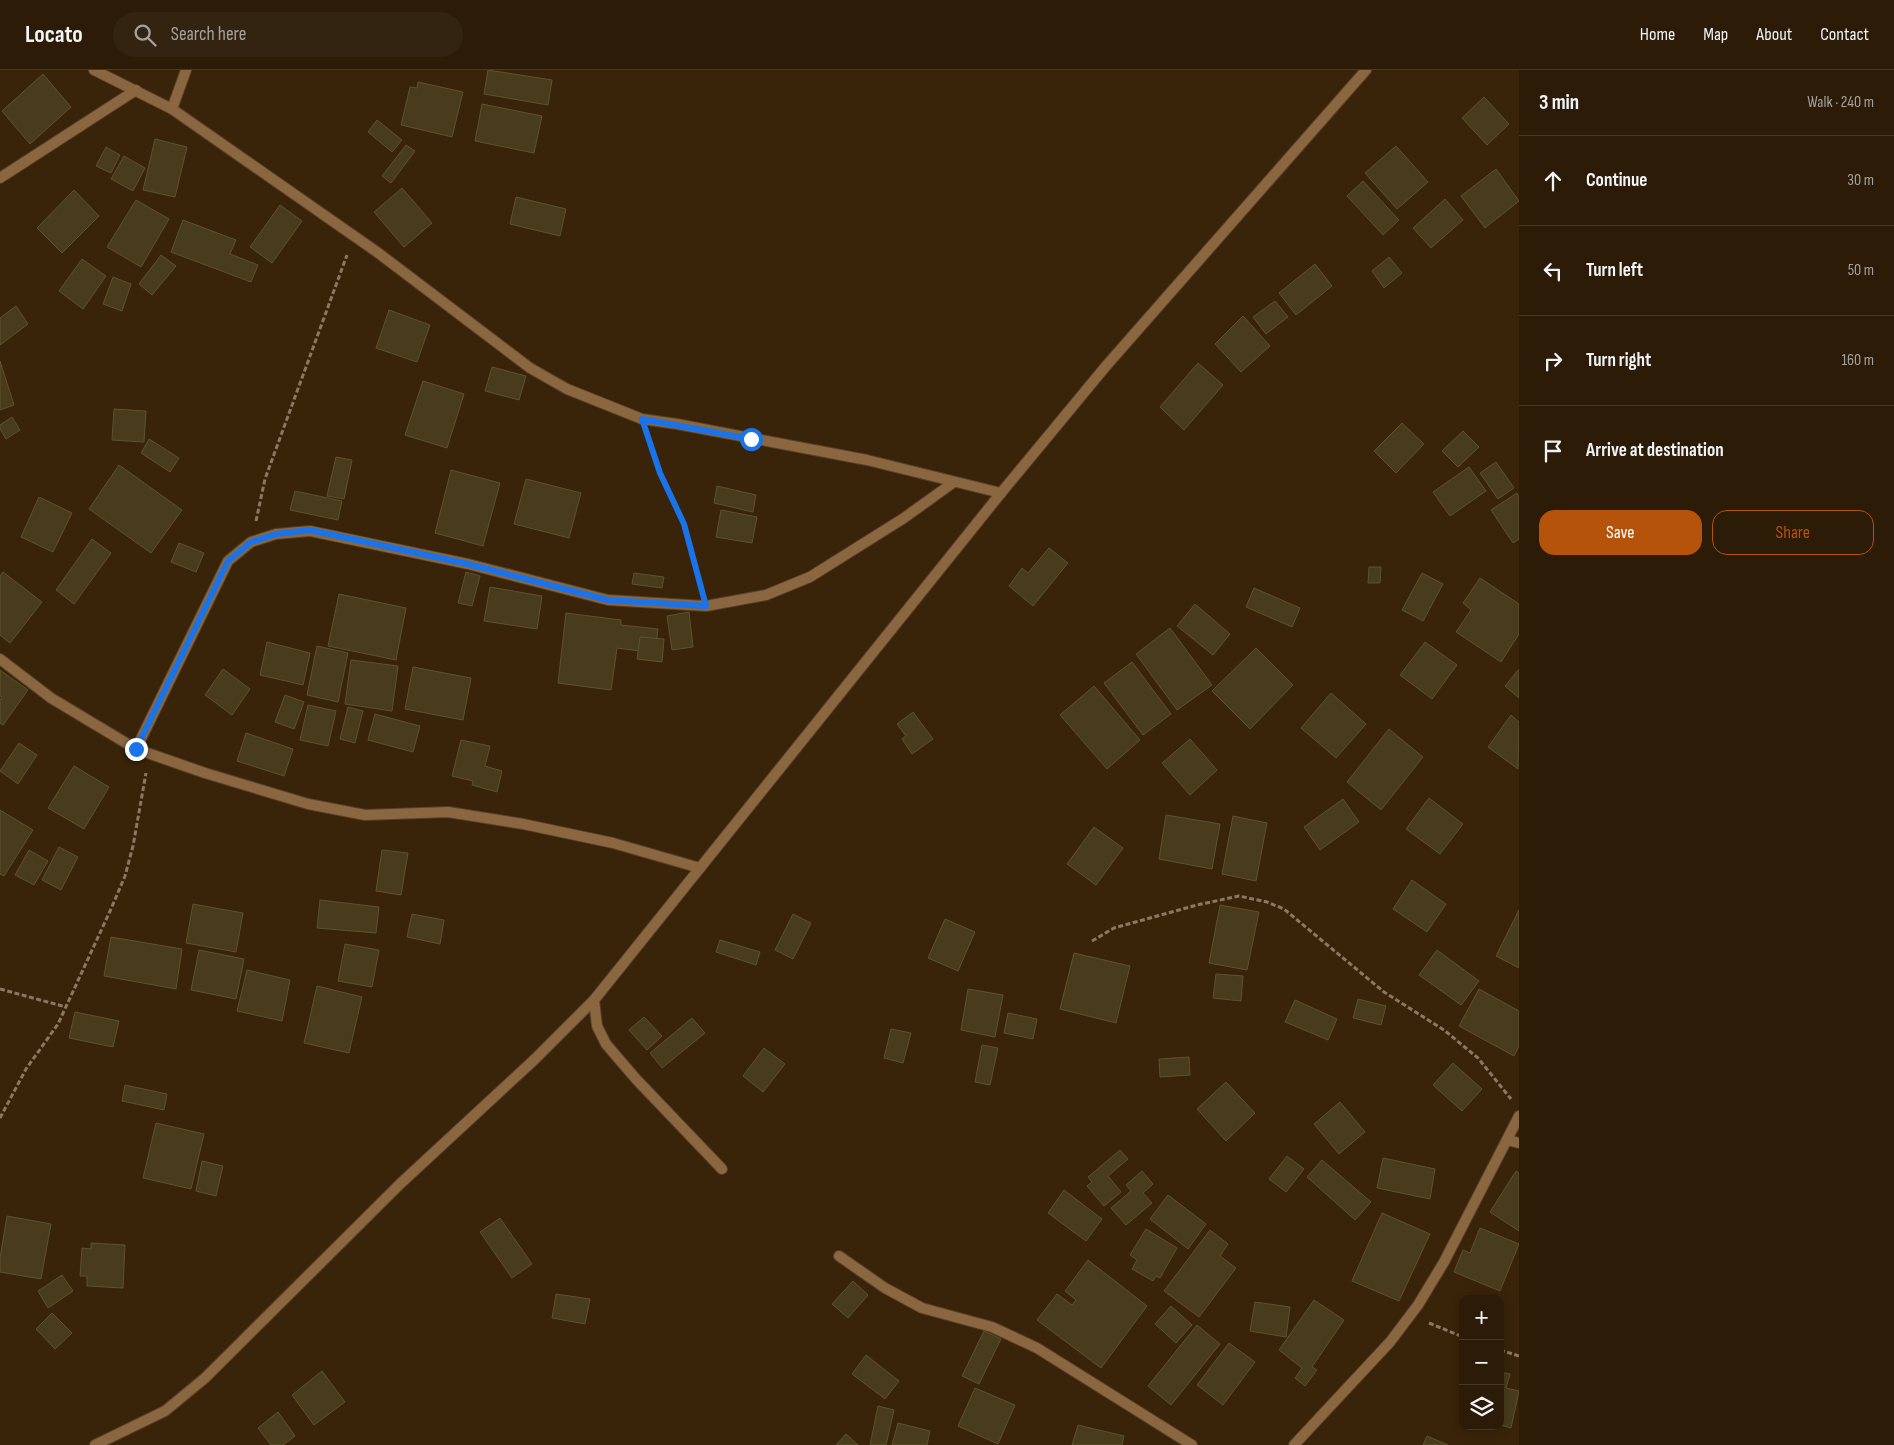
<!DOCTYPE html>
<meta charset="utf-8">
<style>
body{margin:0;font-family:"Sofia Sans Condensed",sans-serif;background:#332411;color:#f1f3f6}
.controls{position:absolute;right:15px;bottom:15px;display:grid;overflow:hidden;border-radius:10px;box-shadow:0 2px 12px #0003}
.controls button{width:45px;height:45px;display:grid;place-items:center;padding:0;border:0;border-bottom:1px solid #473928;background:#2b1b07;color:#f1f3f6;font:25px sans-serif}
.stop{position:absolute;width:15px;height:15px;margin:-11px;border:4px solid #1a73e8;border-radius:50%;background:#fff}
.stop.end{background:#1a73e8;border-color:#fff;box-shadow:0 1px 5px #0008}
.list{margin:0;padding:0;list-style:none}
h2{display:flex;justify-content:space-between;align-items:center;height:65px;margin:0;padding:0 20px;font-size:21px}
h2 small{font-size:16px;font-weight:400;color:#a6a19b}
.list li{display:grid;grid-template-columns:32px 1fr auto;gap:15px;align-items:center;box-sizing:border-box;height:90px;padding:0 20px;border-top:1px solid #473928}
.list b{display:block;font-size:19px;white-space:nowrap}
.list em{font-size:16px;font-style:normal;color:#a6a19b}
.actions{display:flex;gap:10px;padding:15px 20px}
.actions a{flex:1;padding:11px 0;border:1px solid #b45309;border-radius:15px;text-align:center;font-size:18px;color:#b45309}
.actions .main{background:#b45309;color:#fff}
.icon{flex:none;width:28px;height:28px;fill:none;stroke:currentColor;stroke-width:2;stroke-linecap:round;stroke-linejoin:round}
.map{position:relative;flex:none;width:1519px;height:1375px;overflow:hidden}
header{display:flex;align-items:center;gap:30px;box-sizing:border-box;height:70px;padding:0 25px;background:#2b1b07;border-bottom:1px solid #473928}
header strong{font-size:24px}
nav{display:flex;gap:28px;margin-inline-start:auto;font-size:18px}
.search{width:350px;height:45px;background:#332411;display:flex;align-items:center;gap:12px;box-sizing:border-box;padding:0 18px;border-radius:28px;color:#a6a19b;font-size:19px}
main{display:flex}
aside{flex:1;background:#2b1b07}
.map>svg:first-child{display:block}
</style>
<header>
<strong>Locato</strong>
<div class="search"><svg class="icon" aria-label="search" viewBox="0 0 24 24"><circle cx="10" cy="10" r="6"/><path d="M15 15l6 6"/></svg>Search here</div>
<nav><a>Home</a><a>Map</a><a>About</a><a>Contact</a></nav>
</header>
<main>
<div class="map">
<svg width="1519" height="1375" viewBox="0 0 1519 1375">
<rect width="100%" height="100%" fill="#392409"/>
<g fill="#493c1c" stroke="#5e5231">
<polygon points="488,0 552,10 548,35 484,24"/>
<polygon points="43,4 71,37 30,74 2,41"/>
<polygon points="418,12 463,22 452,67 401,55 410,17 417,18"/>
<polygon points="1484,27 1509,54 1487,75 1462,48"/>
<polygon points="482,34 542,46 534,83 475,71"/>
<polygon points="377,50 402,70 392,82 368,62"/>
<polygon points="155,69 187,77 175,127 143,120"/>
<polygon points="406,75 415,81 391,113 382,106"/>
<polygon points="1396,76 1428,112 1397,139 1365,103"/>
<polygon points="106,77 120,85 111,103 96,96"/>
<polygon points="124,86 145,98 133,121 111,109"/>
<polygon points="1496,99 1519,131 1485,158 1461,126"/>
<polygon points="1363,111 1399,150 1383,165 1347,126"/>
<polygon points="402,118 432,153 404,177 374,142"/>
<polygon points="74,120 99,146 62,183 37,158"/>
<polygon points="516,127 566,139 560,166 510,154"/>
<polygon points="1445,129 1463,150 1431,178 1413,158"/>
<polygon points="136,130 169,149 141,197 107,177"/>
<polygon points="280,135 302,151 272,193 250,177"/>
<polygon points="183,150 236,170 230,184 258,195 251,212 171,182"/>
<polygon points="161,185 176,196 152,225 139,214"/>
<polygon points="1389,187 1402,203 1384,218 1372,201"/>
<polygon points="82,189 106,206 83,239 59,221"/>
<polygon points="1315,194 1332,216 1296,245 1279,223"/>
<polygon points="113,207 131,214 122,241 103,234"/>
<polygon points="1275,231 1288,247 1266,264 1253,247"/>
<polygon points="16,236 28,254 0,275 0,248"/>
<polygon points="389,240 430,255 417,292 376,278"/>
<polygon points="1243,246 1270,276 1241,302 1215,274"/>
<polygon points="0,291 14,335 0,340"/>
<polygon points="1198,293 1223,315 1184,360 1160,337"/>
<polygon points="492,297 526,306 519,330 485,321"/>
<polygon points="423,311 464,324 447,378 405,365"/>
<polygon points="114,339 146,341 144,372 112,370"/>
<polygon points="12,347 20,360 6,369 0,359 0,355"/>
<polygon points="1402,353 1424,374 1396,403 1374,381"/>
<polygon points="1463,361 1479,377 1458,397 1442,381"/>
<polygon points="149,369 179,388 170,402 141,383"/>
<polygon points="336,387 352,390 344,429 327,426"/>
<polygon points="1496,392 1514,418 1498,429 1480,403"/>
<polygon points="119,395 182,440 151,483 89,439"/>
<polygon points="1469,397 1486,421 1450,446 1433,422"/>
<polygon points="451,400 500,413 483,476 435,463"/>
<polygon points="526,409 581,423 569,468 514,454"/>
<polygon points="717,416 756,425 753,442 714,433"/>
<polygon points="295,421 342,431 338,450 290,440"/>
<polygon points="1517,423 1519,427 1519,469 1513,473 1491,440"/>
<polygon points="39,427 72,443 53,482 21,467"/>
<polygon points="721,440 757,447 752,473 716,467"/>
<polygon points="92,469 111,483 74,534 56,520"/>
<polygon points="179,473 204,483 196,502 171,492"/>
<polygon points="1049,478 1068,493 1033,536 1009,516 1022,498 1028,503"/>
<polygon points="1369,497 1381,497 1380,513 1368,513"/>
<polygon points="3,502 42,532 10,573 0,565 0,506"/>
<polygon points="466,502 480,506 472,536 458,533"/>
<polygon points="634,503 664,507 662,518 632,514"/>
<polygon points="1422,503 1443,514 1423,551 1402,540"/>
<polygon points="1480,508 1519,534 1519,564 1501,592 1456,562 1471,540 1463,533"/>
<polygon points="490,517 542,526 537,559 484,551"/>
<polygon points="1254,518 1300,538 1292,557 1246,537"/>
<polygon points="339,524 406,538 396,590 328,576"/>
<polygon points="1195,534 1230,564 1213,585 1177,556"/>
<polygon points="689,542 693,577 672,580 667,546"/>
<polygon points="566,543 621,550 621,555 658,559 655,583 617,578 611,620 558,613"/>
<polygon points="1170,558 1212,615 1177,640 1136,584"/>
<polygon points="640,567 664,569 662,592 637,589"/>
<polygon points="267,572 310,583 303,615 260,605"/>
<polygon points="1425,572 1457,595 1432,629 1400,605"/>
<polygon points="317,576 348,583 338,632 307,625"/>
<polygon points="1256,578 1293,615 1250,659 1212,621"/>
<polygon points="351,590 398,596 392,641 345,634"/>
<polygon points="1132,592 1171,644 1143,665 1104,613"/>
<polygon points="413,597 471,608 463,650 405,639"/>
<polygon points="223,599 250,619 232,645 205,625"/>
<polygon points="1519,599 1519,628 1505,616"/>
<polygon points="0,600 28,620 3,655 0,653 0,630 2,627 0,626"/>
<polygon points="1094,616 1140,670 1107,699 1060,645"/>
<polygon points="1331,623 1366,654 1336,688 1301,658"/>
<polygon points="285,625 304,632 294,659 275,652"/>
<polygon points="308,635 336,641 328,676 300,670"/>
<polygon points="348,637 363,641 355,673 340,669"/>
<polygon points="913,642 933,669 912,684 902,669 906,666 897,654"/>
<polygon points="375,644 420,656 413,682 368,670"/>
<polygon points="1511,645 1519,652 1518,699 1488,677"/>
<polygon points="1389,659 1423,687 1381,740 1347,712"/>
<polygon points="246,663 293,679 284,706 237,691"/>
<polygon points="1190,669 1217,700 1190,725 1162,693"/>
<polygon points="461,670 490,676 485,696 502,701 497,722 472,715 473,711 452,706"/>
<polygon points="19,673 37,685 18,714 0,701"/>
<polygon points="74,696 109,717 84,759 48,738"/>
<polygon points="1429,728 1463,754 1440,784 1406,759"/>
<polygon points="1343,729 1359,752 1320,780 1304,757"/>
<polygon points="0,740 33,760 4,806 0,804"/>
<polygon points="1166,745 1220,754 1212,799 1159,789"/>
<polygon points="1233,746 1267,753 1256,811 1222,804"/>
<polygon points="1094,757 1123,778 1096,815 1067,794"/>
<polygon points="59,777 78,787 61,820 42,810"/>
<polygon points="29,780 48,791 34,815 15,805"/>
<polygon points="382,780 408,783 401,825 376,821"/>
<polygon points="1412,810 1446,834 1427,862 1393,839"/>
<polygon points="320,830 379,837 376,863 317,858"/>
<polygon points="193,834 243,843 236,882 186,873"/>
<polygon points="1220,835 1259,842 1247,900 1209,893"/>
<polygon points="1519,840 1519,898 1496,886"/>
<polygon points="412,844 444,850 440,874 407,867"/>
<polygon points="793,844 811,853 793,889 775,880"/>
<polygon points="945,849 975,862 958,901 928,888"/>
<polygon points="111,867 182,879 176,919 104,906"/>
<polygon points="720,870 760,882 756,895 716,882"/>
<polygon points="345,874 379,880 372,917 338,911"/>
<polygon points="199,880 244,889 236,929 191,920"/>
<polygon points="1437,880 1479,911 1461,935 1419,905"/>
<polygon points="1074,883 1130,896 1116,953 1060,939"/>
<polygon points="247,900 290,910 282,951 237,941"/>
<polygon points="1216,904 1243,906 1241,931 1213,928"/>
<polygon points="317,916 362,927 349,983 304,973"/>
<polygon points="968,919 1003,925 995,967 961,960"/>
<polygon points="1479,919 1519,941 1519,976 1514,986 1459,956"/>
<polygon points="1358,929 1386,936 1381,955 1353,948"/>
<polygon points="1295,930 1337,949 1328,970 1285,952"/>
<polygon points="75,942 119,951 113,977 69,968"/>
<polygon points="1008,943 1037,949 1033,969 1004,963"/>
<polygon points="644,947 662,966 647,980 629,960"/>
<polygon points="692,948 705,963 662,998 650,983"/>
<polygon points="891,959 911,963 903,993 884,988"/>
<polygon points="982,975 998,978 990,1015 975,1012"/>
<polygon points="764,978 785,994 763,1022 743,1006"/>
<polygon points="1189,987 1190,1005 1160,1007 1159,989"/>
<polygon points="1453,993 1482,1019 1462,1041 1433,1015"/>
<polygon points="1226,1012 1255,1043 1226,1071 1197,1039"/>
<polygon points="125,1015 167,1024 164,1040 122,1031"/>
<polygon points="1340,1032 1365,1062 1339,1084 1314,1054"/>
<polygon points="156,1053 204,1064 191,1119 143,1108"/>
<polygon points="1120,1080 1128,1089 1108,1106 1121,1122 1104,1136 1087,1116 1092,1112 1088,1107"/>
<polygon points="1287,1086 1304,1099 1286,1122 1269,1109"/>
<polygon points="1383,1088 1435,1099 1430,1129 1377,1118"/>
<polygon points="1322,1090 1371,1132 1355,1150 1307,1107"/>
<polygon points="202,1091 223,1096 216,1126 196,1121"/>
<polygon points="1142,1101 1153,1114 1143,1123 1152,1133 1126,1155 1111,1138 1131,1121 1126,1115"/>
<polygon points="1516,1101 1519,1103 1519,1161 1490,1142"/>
<polygon points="1064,1120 1102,1149 1086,1171 1048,1143"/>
<polygon points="1168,1125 1206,1154 1188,1179 1150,1149"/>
<polygon points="1382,1143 1430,1164 1399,1231 1352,1211"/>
<polygon points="7,1146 51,1154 41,1209 0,1202 0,1188"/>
<polygon points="500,1148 532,1194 512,1208 480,1162"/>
<polygon points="1480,1158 1519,1174 1500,1221 1454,1202 1463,1180 1470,1183"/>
<polygon points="1146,1159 1177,1178 1160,1208 1156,1206 1153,1211 1132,1199 1137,1190 1130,1185"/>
<polygon points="1210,1160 1228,1174 1220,1186 1236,1198 1199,1247 1164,1221"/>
<polygon points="91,1173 125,1175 123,1218 87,1216 87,1206 80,1206 82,1178 91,1179"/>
<polygon points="1088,1190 1147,1236 1101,1298 1037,1250 1057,1224 1072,1235 1076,1230 1065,1221"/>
<polygon points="62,1205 73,1221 48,1238 38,1221"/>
<polygon points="853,1211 868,1225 848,1248 832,1234"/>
<polygon points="556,1224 590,1229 585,1254 552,1248"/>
<polygon points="1314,1230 1344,1250 1312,1297 1317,1300 1305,1316 1295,1308 1302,1298 1279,1280"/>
<polygon points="1255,1232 1290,1237 1286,1267 1250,1261"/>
<polygon points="1171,1236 1192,1255 1176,1273 1155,1254"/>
<polygon points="52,1243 72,1263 55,1279 36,1259"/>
<polygon points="1197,1255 1220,1274 1171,1335 1148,1316"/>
<polygon points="984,1261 1001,1269 979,1314 962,1306"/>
<polygon points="1229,1273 1255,1292 1223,1335 1197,1315"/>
<polygon points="866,1285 899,1311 885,1329 852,1304"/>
<polygon points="322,1301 345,1332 314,1355 292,1325"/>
<polygon points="1500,1302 1510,1304 1506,1318 1519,1321 1511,1358 1500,1355"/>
<polygon points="975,1318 1015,1335 998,1374 958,1356"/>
<polygon points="878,1336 894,1340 886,1375 870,1375"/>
<polygon points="278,1342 295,1366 283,1375 271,1375 258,1358"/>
<polygon points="898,1353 930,1361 927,1375 892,1375"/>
<polygon points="1078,1355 1124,1366 1122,1375 1072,1375"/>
<polygon points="846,1364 858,1375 836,1375"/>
<polygon points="1427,1366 1448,1375 1423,1375"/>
</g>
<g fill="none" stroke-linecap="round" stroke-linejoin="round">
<g stroke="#554128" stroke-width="12">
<g id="minor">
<polyline points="94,0 172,39 377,182 530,298 567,319 642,349 677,354 867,390 1001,423"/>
<polyline points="172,39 186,0"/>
<polyline points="0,108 136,20"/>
<polyline points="0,589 51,628 136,679 205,703 308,734 365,745 448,742 523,754 613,773 700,798"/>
<polyline points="136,679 228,491 251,472 276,464 310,461 468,494 608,530 706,536 766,525 810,507 904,448 954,412"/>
<polyline points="594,930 597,956 606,974 636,1009 722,1099"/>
<polyline points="1507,1070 1519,1073"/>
<polyline points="839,1186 885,1218 922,1238 992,1257 1037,1278 1192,1375"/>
<polyline points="95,1375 165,1341 205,1308 400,1114 535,989 594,930 1001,423 1106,296 1366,0"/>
<polyline points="1294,1375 1390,1272 1418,1235 1444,1192 1519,1046"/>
</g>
</g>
<g stroke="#8a7863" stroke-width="3" stroke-dasharray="5 2.5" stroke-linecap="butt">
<polyline points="648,369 660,403 684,455 701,515"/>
<polyline points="256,451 265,409 347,185"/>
<polyline points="1092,871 1114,858 1197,835 1239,826 1267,832 1284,839 1384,922 1444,960 1478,988 1511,1029"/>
<polyline points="0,919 66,937"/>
<polyline points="0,1048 26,999 58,954 111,839 125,806 133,776 146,703"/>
<polyline points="1429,1253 1463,1267"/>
<polyline points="1500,1280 1519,1286"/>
</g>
<use href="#minor" stroke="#8a6741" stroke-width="10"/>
</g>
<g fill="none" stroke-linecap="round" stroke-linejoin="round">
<polyline stroke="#1a73e8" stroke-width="6" points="136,679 228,491 251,472 276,464 310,460 468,494 608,530 706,536 684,454 660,403 642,349 751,369"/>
</g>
</svg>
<div class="controls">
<button>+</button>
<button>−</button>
<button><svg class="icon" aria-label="layers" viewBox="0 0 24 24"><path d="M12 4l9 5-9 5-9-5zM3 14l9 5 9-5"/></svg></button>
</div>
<div class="stop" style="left:751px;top:369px"></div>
<div class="stop end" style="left:136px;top:679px"></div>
</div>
<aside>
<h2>3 min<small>Walk · 240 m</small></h2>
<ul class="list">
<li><svg class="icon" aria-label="ahead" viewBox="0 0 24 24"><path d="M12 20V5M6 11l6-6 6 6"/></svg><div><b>Continue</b></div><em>30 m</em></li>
<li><svg class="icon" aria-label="left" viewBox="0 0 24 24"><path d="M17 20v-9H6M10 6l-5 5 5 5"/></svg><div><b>Turn left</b></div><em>50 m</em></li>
<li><svg class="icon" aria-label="right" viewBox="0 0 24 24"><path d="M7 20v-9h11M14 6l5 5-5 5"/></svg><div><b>Turn right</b></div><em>160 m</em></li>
<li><svg class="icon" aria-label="arrive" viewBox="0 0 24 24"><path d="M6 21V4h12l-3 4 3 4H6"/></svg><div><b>Arrive at destination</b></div></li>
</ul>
<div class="actions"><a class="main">Save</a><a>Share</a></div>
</aside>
</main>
